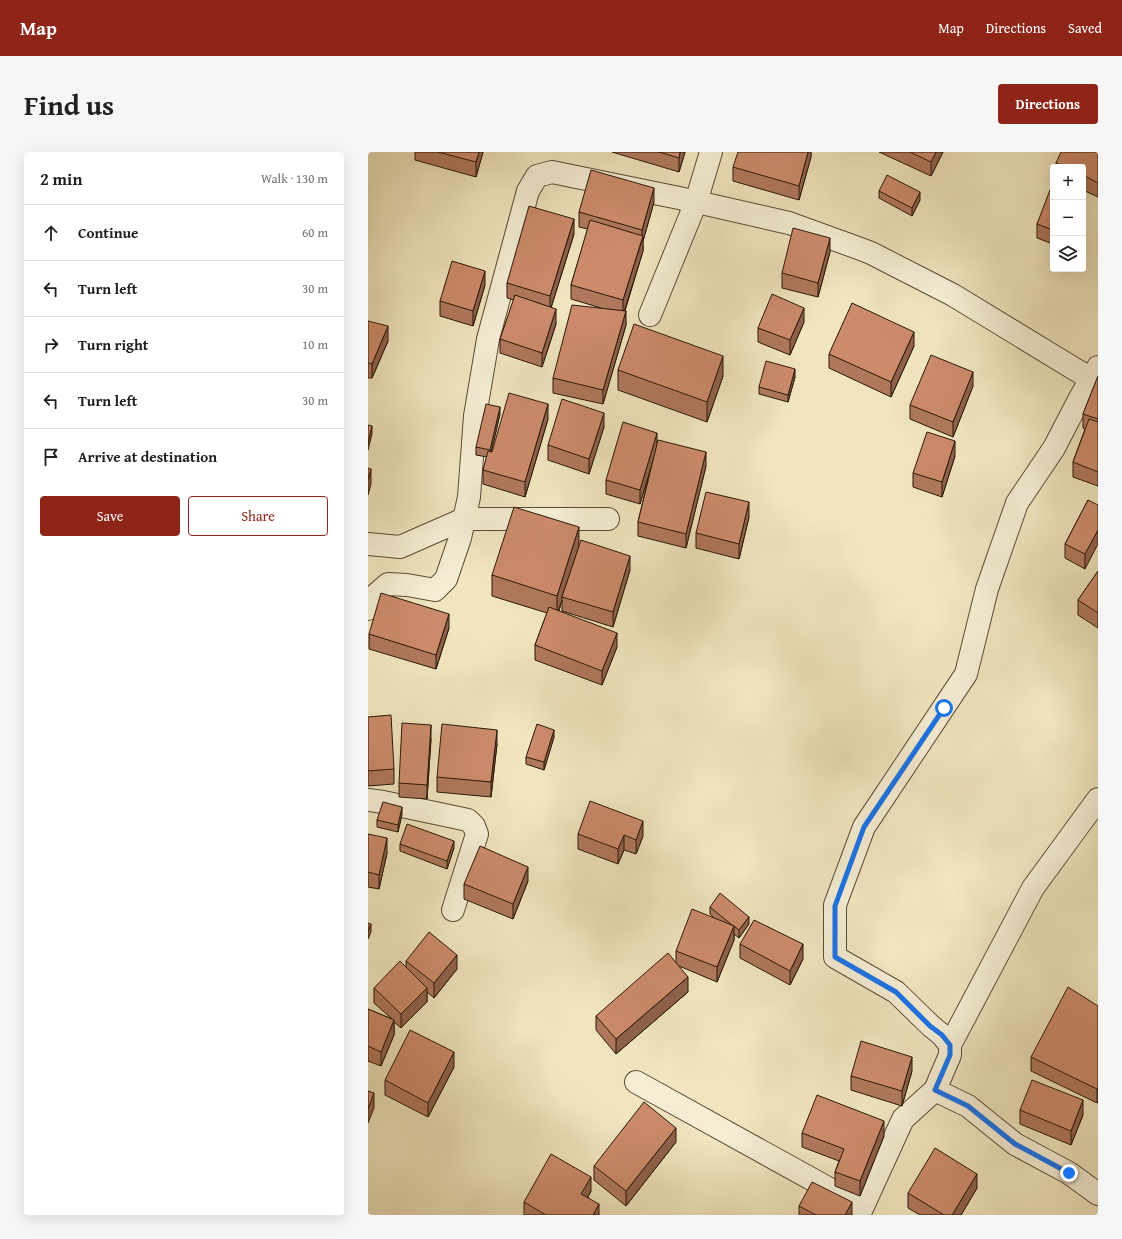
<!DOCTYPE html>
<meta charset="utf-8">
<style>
body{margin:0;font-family:"Gentium Book Plus",serif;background:#f6f6f6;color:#202124}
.controls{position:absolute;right:12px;top:12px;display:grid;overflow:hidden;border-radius:4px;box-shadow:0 4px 16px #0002}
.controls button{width:36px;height:36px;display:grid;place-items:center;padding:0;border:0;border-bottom:1px solid #e0e0e0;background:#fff;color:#202124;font:20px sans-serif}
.stop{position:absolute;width:12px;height:12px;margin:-9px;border:3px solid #1a73e8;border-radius:50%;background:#fff}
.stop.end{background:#1a73e8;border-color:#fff;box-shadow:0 1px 4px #0008}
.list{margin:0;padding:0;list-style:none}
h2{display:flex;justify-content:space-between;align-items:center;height:52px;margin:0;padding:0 16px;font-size:17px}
h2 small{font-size:13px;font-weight:400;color:#757577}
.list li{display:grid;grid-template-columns:26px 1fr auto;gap:12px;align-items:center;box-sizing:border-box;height:56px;padding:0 16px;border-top:1px solid #e0e0e0}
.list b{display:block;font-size:15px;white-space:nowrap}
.list em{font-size:13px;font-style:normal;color:#757577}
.actions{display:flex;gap:8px;padding:12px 16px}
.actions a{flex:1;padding:9px 0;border:1px solid #8f2418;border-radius:4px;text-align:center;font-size:14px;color:#8f2418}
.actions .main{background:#8f2418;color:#fff}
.icon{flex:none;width:22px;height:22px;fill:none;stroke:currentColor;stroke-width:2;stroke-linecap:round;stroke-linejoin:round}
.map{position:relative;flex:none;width:730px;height:1063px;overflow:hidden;border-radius:4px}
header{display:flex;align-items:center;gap:24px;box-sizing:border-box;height:56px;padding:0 20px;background:#8f2418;color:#fff}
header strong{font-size:19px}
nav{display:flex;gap:22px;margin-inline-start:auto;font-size:14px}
.intro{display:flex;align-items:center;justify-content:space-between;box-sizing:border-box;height:96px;padding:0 24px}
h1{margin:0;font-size:28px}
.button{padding:10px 18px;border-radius:4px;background:#8f2418;color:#fff;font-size:14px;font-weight:700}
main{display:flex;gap:24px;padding:0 24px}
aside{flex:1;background:#fff;border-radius:4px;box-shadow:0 4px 16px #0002}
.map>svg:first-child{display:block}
</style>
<header>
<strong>Map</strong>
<nav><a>Map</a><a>Directions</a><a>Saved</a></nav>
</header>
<div class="intro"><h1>Find us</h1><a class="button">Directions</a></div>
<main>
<aside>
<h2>2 min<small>Walk · 130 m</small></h2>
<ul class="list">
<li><svg class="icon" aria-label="ahead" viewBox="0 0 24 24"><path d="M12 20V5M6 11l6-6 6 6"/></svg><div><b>Continue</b></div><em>60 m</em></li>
<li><svg class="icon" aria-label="left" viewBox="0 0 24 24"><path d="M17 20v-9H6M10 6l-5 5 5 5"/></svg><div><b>Turn left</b></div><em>30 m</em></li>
<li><svg class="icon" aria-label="right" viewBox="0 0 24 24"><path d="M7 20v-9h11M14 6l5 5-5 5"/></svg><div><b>Turn right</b></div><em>10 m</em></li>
<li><svg class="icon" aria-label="left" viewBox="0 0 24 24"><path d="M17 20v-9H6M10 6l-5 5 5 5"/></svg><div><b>Turn left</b></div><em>30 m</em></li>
<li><svg class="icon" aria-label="arrive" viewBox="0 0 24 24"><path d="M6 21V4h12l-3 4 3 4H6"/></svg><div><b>Arrive at destination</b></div></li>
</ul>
<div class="actions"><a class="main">Save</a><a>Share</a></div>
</aside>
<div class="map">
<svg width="730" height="1063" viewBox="0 0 730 1063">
<rect width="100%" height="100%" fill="#f0e5be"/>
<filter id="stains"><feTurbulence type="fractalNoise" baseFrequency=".005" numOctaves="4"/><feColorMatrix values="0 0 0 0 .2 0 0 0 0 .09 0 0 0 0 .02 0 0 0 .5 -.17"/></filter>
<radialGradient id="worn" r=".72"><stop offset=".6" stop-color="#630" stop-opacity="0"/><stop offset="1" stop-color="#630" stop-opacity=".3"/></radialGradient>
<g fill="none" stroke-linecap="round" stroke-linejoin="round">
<g stroke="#5c4b37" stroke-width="24">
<g id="minor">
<polyline points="282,163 328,50 343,0"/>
<polyline points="0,392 32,395 96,367 240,367"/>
<polyline points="0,457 4,446 20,432 39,433 67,438 78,427 92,386 101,345 107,264 120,187 160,39 169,24 184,20 311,46 421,71 490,96 503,101 585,143 723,227"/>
<polyline points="0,648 15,650 100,668 106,674 109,682 85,758"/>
<polyline points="582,893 665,736 730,647"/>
<polyline points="268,930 494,1055"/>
<polyline points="567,938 582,903 582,893 574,883 563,874 528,840 467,805 467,753 496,675 598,522 619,437 649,351 686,296 713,244 730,215"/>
<polyline points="491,1063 535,967 567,938 600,954 647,992 701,1021 730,1042"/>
</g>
</g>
<use href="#minor" stroke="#f5eed5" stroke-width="22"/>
</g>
<g fill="#af785c" stroke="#2a180a">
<polygon points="47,0 115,0 108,25 47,8"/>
<polygon points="244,0 317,0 311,20"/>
<polygon points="443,0 443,5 431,48 365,29 365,15"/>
<polygon points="511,0 575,0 563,24"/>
<polygon points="730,0 730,45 715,38 715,15 688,15 688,11"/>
<polygon points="511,39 552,48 544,64 511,46"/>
<polygon points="685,39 685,92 669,86 669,72"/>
<polygon points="286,50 275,89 275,99 257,159 258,173 235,252 185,241 185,226 233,156 203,147 203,133 220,77 211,75 211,60"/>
<polygon points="206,82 183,156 188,172 174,215 132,201 132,187 146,148 139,146 139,131"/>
<polygon points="462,100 450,145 414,136 414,121"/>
<polygon points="117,133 105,174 72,164 72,149"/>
<polygon points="0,169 20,189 4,226 0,226"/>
<polygon points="436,170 422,203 390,190 390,176"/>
<polygon points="546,194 523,245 461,216 461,202"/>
<polygon points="250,218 355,224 339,270 250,238"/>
<polygon points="730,224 730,334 705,325 705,310 717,277 715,276 715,262"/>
<polygon points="427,225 420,250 391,242 391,235"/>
<polygon points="605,234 585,285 542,267 542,253"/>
<polygon points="132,262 123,300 124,300 180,267 157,345 115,332 115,318 119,305 108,303 108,295"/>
<polygon points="236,275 221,322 180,308 180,293"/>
<polygon points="289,289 338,314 318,396 270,384 270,370 282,319 272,352 238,342 238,328"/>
<polygon points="587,304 574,345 545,335 545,321"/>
<polygon points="720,348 717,417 697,406 697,392"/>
<polygon points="381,365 371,407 328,396 328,381"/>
<polygon points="211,394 262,418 245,475 194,459 194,448 191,459 249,495 234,533 167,508 167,493 179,461 124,444 124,423"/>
<polygon points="730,419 730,476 710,463 710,448"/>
<polygon points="81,476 68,517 1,497 1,482"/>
<polygon points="0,565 26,617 26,632 0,634"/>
<polygon points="186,585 176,618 158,612 158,605"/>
<polygon points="63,587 59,647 31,645 31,631"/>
<polygon points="129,592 123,645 69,640 69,625"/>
<polygon points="34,662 30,680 9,675 9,668"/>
<polygon points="0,682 19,701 11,737 0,735"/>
<polygon points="210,682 275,684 268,702 256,698 250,712 210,697"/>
<polygon points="32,692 86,696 79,717 32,699"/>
<polygon points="160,729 145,767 96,747 96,732"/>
<polygon points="342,755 381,772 371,786 366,782 366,788 349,830 311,814 320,840 248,902 228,878 228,864 308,811 308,799 346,766 342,762"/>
<polygon points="372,792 435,807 422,833 372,806"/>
<polygon points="38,809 89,817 66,846 59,840 59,850 33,876 26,870 26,883 13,914 0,909 0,857 24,867 6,851 6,836 38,815"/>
<polygon points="730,854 730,950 729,951 663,919 663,905"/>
<polygon points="86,915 60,965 17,943 17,928"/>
<polygon points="544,919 534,954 483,938 483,924"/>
<polygon points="652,958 715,963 703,993 652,972"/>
<polygon points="434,981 516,984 492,1044 467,1034 467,1020 471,1009 434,995"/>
<polygon points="308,990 258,1054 226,1028 226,1014"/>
<polygon points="609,1036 593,1063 552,1063 540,1056 540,1041"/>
<polygon points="223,1039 220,1045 231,1063 156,1063 156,1050"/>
<polygon points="431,1054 484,1063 431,1063"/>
</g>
<g fill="#8f614b" stroke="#2a180a">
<polygon points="111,0 115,0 108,25 108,10"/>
<polygon points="312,0 317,0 311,20 311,6"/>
<polygon points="440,0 443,0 443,5 431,48 431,34"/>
<polygon points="568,0 575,0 563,24 563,10"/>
<polygon points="286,36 286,50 275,89 275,99 255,163 255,148 274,88 274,78"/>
<polygon points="552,40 552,48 544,64 544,56"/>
<polygon points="206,67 206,82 182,159 182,144"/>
<polygon points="462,86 462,100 450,145 450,131"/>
<polygon points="117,119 117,133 105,174 105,159"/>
<polygon points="436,156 436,170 422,203 422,188"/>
<polygon points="188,157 188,172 174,215 174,201"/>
<polygon points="258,159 258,173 235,252 235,238"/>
<polygon points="20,174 20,189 4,226 4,212"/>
<polygon points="546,180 546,194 523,245 523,230"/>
<polygon points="355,204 355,224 339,270 339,250"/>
<polygon points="427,217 427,225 420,250 420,243"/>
<polygon points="605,220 605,234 585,285 585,270"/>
<polygon points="180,252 180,267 157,345 157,330"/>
<polygon points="132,255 132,262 122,306 122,298"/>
<polygon points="236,261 236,275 221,322 221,307"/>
<polygon points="4,274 4,282 0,298 0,291"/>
<polygon points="289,281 289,295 272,352 272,338"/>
<polygon points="587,289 587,304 574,345 574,330"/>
<polygon points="338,300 338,314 318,396 318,382"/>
<polygon points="3,317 3,332 0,343 0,328"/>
<polygon points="381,350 381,365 371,407 371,392"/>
<polygon points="211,375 211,395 194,445 194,448 189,464 189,444"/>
<polygon points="730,378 730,392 717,417 717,402"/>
<polygon points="262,404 262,418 245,475 245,460"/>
<polygon points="81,462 81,476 68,517 68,503"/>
<polygon points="249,481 249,495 234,533 234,519"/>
<polygon points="63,573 63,587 59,647 59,633"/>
<polygon points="129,578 129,592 123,645 123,630"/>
<polygon points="186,578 186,585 176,618 176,610"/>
<polygon points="34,655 34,662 30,680 30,673"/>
<polygon points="275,669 275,684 268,702 268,688"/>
<polygon points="256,683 256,698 250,712 250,697"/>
<polygon points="19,686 19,701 11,737 11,723"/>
<polygon points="86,689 86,696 79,717 79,709"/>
<polygon points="160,715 160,729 145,767 145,752"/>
<polygon points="381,765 381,772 371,786 371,778"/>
<polygon points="3,772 3,780 0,787 0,779"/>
<polygon points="366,774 366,788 349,830 349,815"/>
<polygon points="435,792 435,807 422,833 422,819"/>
<polygon points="89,803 89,817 66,846 66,831"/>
<polygon points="320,825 320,840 248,902 248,887"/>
<polygon points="59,836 59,850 33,876 33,862"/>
<polygon points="26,868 26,883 13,914 13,900"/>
<polygon points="86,900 86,915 60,965 60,951"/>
<polygon points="544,905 544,919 534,954 534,939"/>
<polygon points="730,935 730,950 729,951 729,937"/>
<polygon points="6,941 6,956 0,971 0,957"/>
<polygon points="715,948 715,963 703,993 703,979"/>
<polygon points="516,969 516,984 492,1044 492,1029"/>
<polygon points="308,976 308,990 258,1054 258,1039"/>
<polygon points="609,1022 609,1036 593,1063 584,1063"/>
<polygon points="223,1025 223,1039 213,1056 213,1042"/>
<polygon points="484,1050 484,1063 477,1063"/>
<polygon points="231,1052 231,1063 225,1063"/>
</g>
<g fill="#cc8b6b" stroke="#2a180a">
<polygon points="70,0 111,0 108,10"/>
<polygon points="291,0 312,0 311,6"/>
<polygon points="370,0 440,0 431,34 365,15"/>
<polygon points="542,0 568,0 563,10"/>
<polygon points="693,0 730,0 730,31 715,23 715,15 697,15 688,11"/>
<polygon points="223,18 286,36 274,78 211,60"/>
<polygon points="519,23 552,40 544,56 511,39"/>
<polygon points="682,38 685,39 685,78 669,72"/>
<polygon points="161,54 206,67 182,144 139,131"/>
<polygon points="222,68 275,84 255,148 203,133"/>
<polygon points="425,76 462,86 450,131 414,121"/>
<polygon points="84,109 117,119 105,159 72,149"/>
<polygon points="404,142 436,156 422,188 390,176"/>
<polygon points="147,143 188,157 174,201 132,187"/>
<polygon points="484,151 546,180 523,230 461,202"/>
<polygon points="204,153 258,159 235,238 185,226"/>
<polygon points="0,169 20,174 4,212 0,211"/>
<polygon points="266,172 355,204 339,250 250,218"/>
<polygon points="563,203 605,220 585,270 542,253"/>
<polygon points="398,209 427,217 420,243 391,235"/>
<polygon points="730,224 730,267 715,262"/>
<polygon points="141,241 180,252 157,330 115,318 120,299 124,300"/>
<polygon points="194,247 236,261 221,307 180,293"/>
<polygon points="118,252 132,255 122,298 108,295"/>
<polygon points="721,267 730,270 730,320 705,310"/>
<polygon points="255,270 289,281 272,338 238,328"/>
<polygon points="0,273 4,274 0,291"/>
<polygon points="559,280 587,289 574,330 545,321"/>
<polygon points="290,288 338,300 318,382 270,370"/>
<polygon points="0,316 3,317 0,328"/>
<polygon points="338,340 381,350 371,392 328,381"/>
<polygon points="720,348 730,353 730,378 717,402 697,392"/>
<polygon points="146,355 211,375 189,444 124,423"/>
<polygon points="213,388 262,404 245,460 194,445"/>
<polygon points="730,419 730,461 710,448"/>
<polygon points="13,441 81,462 68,503 1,482"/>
<polygon points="181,455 249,481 234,519 167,493"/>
<polygon points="23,563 26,617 0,619 0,565"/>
<polygon points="34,571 63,573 59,633 31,631"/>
<polygon points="74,572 129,578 123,630 69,625"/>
<polygon points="169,572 186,578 176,610 158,605"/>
<polygon points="222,649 275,669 268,688 256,683 250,697 210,682"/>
<polygon points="15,650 34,655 30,673 9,668"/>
<polygon points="39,672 86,689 79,709 32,692"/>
<polygon points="0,682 19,686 11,723 0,720"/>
<polygon points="112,694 160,715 145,752 96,732"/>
<polygon points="352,741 381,765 371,778 366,774 364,773 342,755"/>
<polygon points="324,757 366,774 349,815 308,799"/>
<polygon points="386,768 435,792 422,819 372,792"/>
<polygon points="0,771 3,772 0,779"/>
<polygon points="61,780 89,803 66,831 38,809"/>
<polygon points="300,801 320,825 248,887 228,864"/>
<polygon points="32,809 59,836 33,862 6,836"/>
<polygon points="700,835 730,854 730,935 729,937 663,905"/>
<polygon points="0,857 26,868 13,900 0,894"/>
<polygon points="42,878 86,900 60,951 17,928"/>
<polygon points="493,889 544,905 534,939 483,924"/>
<polygon points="664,928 715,948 703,979 652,958"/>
<polygon points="0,939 6,941 0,957"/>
<polygon points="449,943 516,969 492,1029 467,1020 476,997 434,981"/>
<polygon points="276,950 308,976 258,1039 226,1014"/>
<polygon points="567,996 609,1022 584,1063 576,1063 540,1041"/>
<polygon points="183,1002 223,1025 213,1042 231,1052 225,1063 178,1063 156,1050"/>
<polygon points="444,1030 484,1050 477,1063 448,1063 431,1054"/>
</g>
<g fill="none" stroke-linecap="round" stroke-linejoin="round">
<polyline stroke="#1a73e8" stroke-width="5" points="576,556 496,675 467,754 467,805 528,840 562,874 574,883 582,893 582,903 567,938 600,954 647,992 701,1021"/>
</g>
<rect width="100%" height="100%" filter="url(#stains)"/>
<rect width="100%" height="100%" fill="url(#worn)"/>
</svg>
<div class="controls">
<button>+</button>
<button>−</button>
<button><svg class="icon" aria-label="layers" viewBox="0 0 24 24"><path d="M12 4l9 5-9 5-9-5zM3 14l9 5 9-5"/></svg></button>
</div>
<div class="stop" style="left:576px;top:556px"></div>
<div class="stop end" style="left:701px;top:1021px"></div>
</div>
</main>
